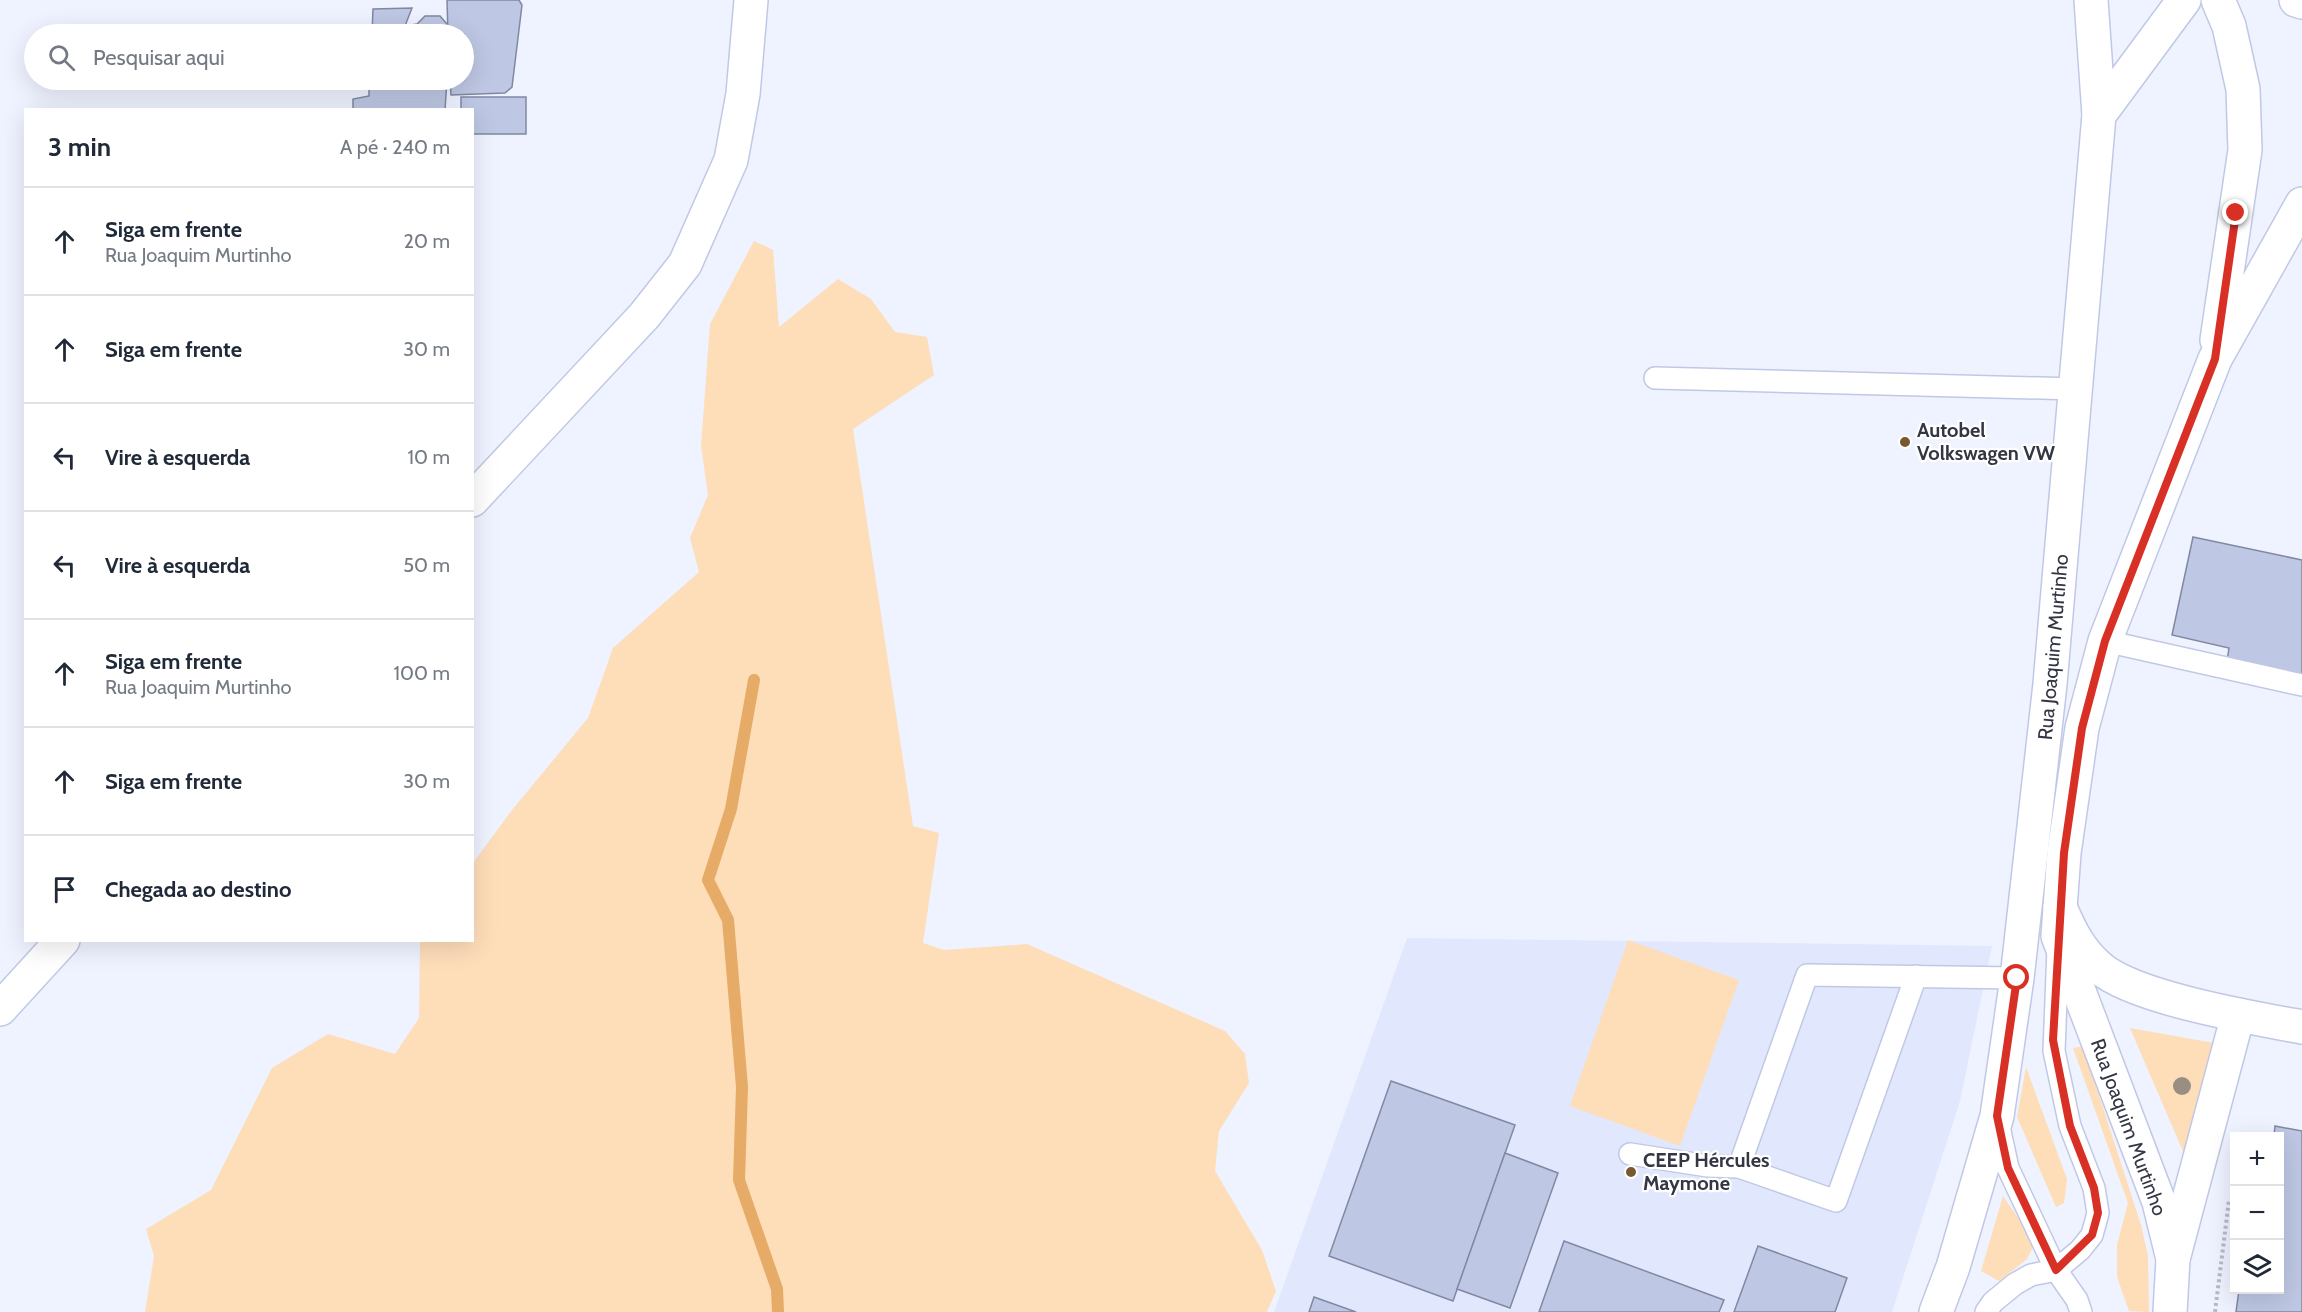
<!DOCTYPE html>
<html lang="pt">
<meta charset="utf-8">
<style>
body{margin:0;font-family:Cabin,sans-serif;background:#f2f2f3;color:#1f2937}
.controls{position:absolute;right:18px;bottom:18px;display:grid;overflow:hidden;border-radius:0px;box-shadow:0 6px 24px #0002}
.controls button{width:54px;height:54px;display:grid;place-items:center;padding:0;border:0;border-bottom:2px solid #e0e1e3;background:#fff;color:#1f2937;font:30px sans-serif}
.stop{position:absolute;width:18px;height:18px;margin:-14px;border:4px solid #d93025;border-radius:50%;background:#fff}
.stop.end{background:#d93025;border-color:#fff;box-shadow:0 2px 6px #0008}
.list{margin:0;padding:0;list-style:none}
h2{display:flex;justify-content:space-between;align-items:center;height:78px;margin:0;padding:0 24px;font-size:26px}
h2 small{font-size:20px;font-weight:400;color:#747a83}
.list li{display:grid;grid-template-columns:39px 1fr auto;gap:18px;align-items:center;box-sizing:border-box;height:108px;padding:0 24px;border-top:2px solid #e0e1e3}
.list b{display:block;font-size:22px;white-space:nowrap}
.list p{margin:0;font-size:20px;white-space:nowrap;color:#747a83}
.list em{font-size:20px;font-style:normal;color:#747a83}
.icon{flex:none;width:33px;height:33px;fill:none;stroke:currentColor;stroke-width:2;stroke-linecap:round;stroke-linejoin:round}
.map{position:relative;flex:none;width:2302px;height:1312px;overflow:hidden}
.search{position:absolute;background:#fff;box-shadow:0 6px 24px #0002;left:24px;top:24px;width:450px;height:66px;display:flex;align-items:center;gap:15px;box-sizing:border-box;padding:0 21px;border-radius:33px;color:#747a83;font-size:22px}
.panel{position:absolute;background:#fff;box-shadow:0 6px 24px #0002;left:24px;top:108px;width:450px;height:834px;border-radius:0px}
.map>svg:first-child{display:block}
</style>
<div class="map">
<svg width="2302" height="1312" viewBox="0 0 2302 1312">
<rect width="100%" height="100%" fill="#eff3ff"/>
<polygon fill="#e1e8fe" points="1407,938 1992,946 1960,1101 1892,1312 1274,1312"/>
<g fill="#feddb9">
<polygon points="754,241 773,250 779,327 838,279 871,299 895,332 927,337 934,375 853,429 913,826 939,833 923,943 944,950 1027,944 1225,1031 1245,1054 1249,1083 1219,1131 1215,1171 1262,1250 1276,1291 1267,1312 145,1312 154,1256 146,1229 211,1190 272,1068 328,1034 395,1054 419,1018 420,941 472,940 473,863 512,810 588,718 613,648 699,572 690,538 708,495 701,446 710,324"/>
<polygon points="1628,940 1739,980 1680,1146 1570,1106"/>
<polygon points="2130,1028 2214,1043 2185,1156"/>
<polygon points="2083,1046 2141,1225 2148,1256 2149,1312 2129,1311 2117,1277 2117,1245 2128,1203 2073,1048"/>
<polygon points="2026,1067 2067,1179 2064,1203 2056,1207 2017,1117"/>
<polygon points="2003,1196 2028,1232 2033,1247 2027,1259 1999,1281 1981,1271"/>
</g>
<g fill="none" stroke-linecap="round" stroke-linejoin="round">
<polyline stroke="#e6ab66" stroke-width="12" points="754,680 731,809 708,880 728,920 742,1087 739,1180 777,1289 778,1312"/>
</g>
<g fill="#bec7e3" stroke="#8088a2" stroke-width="1.5">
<polygon points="447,0 519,0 522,5 512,87 505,93 451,95 450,80 464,80 464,34 448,34"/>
<polygon points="412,8 405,26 417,24 425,16 440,16 447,24 447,34 372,34 373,9"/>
<polygon points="369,80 447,80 445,110 353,110 353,99 369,96"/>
<polygon points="461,97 526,97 526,134 472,134 472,110 461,110"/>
<polygon points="2193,537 2302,560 2302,677 2227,661 2229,648 2172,635"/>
<polygon points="1391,1081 1515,1125 1453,1301 1329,1256"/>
<polygon points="2275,1126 2302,1131 2302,1312 2236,1312 2239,1290 2280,1290 2280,1136 2274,1136"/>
<polygon points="1505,1153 1558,1173 1510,1308 1457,1289"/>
<polygon points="1564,1241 1724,1300 1719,1312 1539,1312"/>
<polygon points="1758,1246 1847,1278 1835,1312 1734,1312"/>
<polygon points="1314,1297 1356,1312 1309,1312"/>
</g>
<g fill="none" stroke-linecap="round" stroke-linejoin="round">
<g stroke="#c0c8e5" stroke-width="24">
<g id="service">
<polyline points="1655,378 2076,389"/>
<polyline points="2105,641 2302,685"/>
<polyline points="1998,1122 2008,1168 2056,1270 2077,1300 2081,1312"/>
<polyline points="1630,1154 1708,1166 1739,1167 1807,975 2017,978"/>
<polyline points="1739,1167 1836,1201 1916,976"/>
<polyline points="1986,1312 1993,1302 2015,1284 2031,1275 2056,1270 2080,1250 2092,1235 2098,1213 2094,1188 2070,1126 2054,1051 2058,949"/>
</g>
</g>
<g stroke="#c0c8e5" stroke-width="36">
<g id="minor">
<polyline points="472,500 644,316 685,264 731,160 743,94 751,0"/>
<path d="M2060,907C2070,931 2080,951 2100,968C2135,998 2253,1018 2302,1027"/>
<polyline points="0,1009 63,940"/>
<polyline points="2173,1259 2238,1015"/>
</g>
</g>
<g stroke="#c0c8e5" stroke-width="36">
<g id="primary">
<polyline points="2296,0 2302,2"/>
<polyline points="2099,115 2184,0"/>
<polyline points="2217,340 2245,150 2243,89 2229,26 2218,0"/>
<polyline points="1936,1312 1953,1267 1997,1116 2017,978 2050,684 2099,115 2091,0"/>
<polyline points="2170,1312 2173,1259 2159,1202 2058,936 2064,853 2082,728 2105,641 2215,359 2302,204"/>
</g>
</g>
<polyline stroke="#b7bbc7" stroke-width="4" stroke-dasharray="3 3" stroke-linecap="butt" points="2215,1312 2229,1200"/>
<use href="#service" stroke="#fff" stroke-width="21"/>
<use href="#minor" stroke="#fff" stroke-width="33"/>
<use href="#primary" stroke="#fff" stroke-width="33"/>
</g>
<circle fill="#9a8e83" cx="2182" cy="1086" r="9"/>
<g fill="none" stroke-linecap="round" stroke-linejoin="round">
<polyline stroke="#d93025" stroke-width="8" points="2017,978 1997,1116 2008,1168 2056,1270 2092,1235 2098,1213 2094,1188 2070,1126 2053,1040 2064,853 2082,728 2105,641 2215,359 2236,213"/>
</g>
<g fill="#79572f" stroke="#fff" stroke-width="2">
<circle cx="1905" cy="442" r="6"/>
<circle cx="1631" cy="1172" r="6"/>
</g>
<g text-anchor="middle" stroke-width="4.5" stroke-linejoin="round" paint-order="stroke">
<g font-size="20" font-weight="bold" fill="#343743" stroke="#fff" text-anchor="start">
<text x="1917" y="437">Autobel<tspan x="1917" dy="23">Volkswagen VW</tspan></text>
<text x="1643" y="1167">CEEP Hércules<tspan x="1643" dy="23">Maymone</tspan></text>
</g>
<g font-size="20" fill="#343743" stroke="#fff">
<text transform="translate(2053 647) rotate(-85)" y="7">Rua Joaquim Murtinho</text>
<text transform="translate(2129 1127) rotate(70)" y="7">Rua Joaquim Murtinho</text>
</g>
</g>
</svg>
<div class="controls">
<button>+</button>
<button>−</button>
<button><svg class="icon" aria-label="layers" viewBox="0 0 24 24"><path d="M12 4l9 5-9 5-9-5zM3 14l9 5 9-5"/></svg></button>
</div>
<div class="stop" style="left:2017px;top:978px"></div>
<div class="stop end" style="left:2236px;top:213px"></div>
<div class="search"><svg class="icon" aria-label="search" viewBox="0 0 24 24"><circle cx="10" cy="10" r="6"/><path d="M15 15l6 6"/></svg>Pesquisar aqui</div>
<section class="panel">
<h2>3 min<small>A pé · 240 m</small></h2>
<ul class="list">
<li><svg class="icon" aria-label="ahead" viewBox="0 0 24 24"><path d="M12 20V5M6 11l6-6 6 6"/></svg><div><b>Siga em frente</b><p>Rua Joaquim Murtinho</p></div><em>20 m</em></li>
<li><svg class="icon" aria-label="ahead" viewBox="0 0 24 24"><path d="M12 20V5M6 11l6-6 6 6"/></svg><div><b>Siga em frente</b></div><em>30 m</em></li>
<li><svg class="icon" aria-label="left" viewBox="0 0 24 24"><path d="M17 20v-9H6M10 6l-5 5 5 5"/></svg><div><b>Vire à esquerda</b></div><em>10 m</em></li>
<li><svg class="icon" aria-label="left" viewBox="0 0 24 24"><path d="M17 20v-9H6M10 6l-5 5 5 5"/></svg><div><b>Vire à esquerda</b></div><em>50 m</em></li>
<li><svg class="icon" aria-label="ahead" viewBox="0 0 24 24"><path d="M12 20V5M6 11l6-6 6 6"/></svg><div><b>Siga em frente</b><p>Rua Joaquim Murtinho</p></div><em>100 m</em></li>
<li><svg class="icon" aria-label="ahead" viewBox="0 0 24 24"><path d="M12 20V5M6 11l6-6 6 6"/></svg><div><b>Siga em frente</b></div><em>30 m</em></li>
<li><svg class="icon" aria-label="arrive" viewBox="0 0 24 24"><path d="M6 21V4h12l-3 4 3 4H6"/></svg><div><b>Chegada ao destino</b></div></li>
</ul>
</section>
</div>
